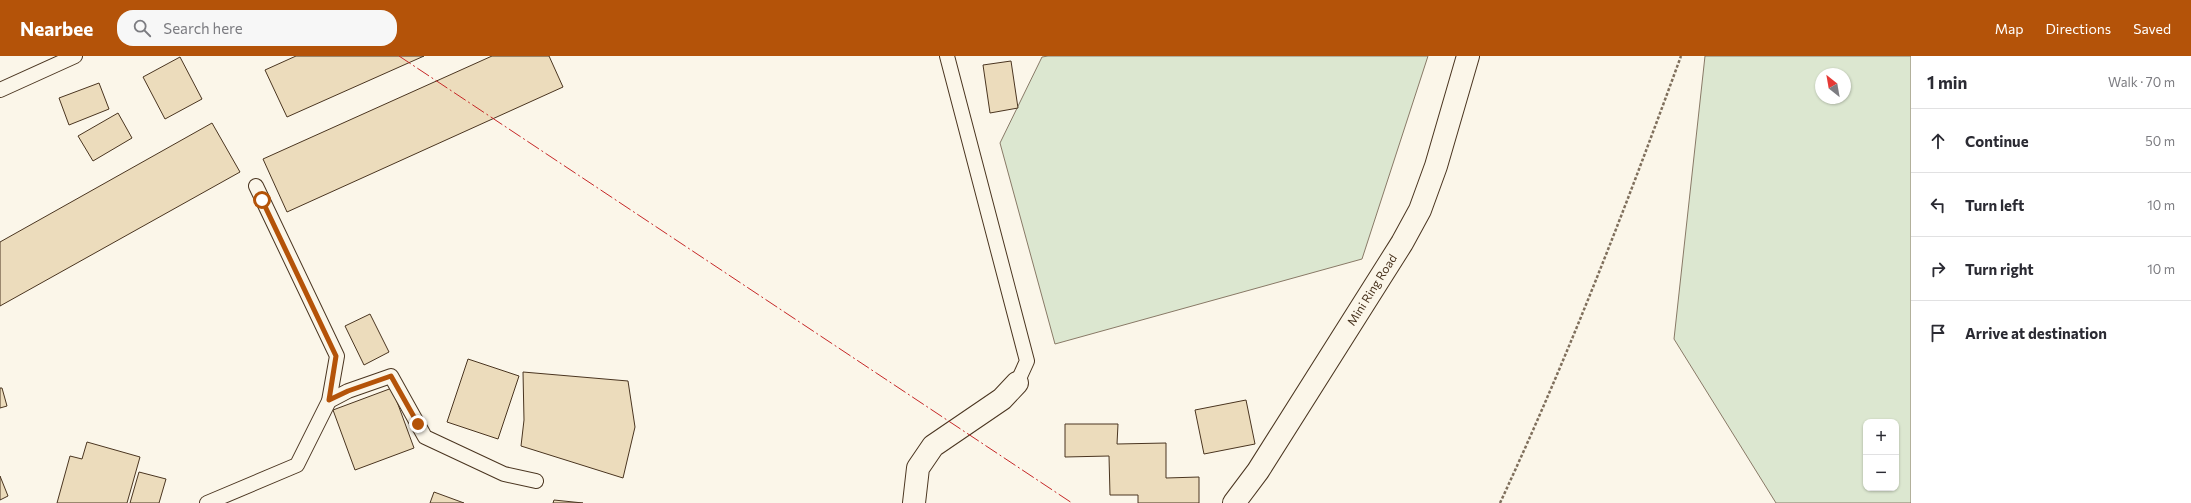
<!DOCTYPE html>
<meta charset="utf-8">
<style>
body{margin:0;font-family:Commissioner,sans-serif;background:#f7f7f7;color:#2b2b33}
.controls{position:absolute;right:12px;bottom:12px;display:grid;overflow:hidden;border-radius:8px;box-shadow:0 1px 3px #0004}
.controls button{width:36px;height:36px;display:grid;place-items:center;padding:0;border:0;border-bottom:1px solid #e1e1e2;background:#fff;color:#2b2b33;font:20px sans-serif}
.compass{position:absolute;left:1815px;top:12px;width:36px;height:36px;border-radius:50%;background:#fff;box-shadow:0 1px 3px #0004;rotate:329deg}
.stop{position:absolute;width:12px;height:12px;margin:-9px;border:3px solid #b45309;border-radius:50%;background:#fff}
.stop.end{background:#b45309;border-color:#fff;box-shadow:0 1px 4px #0008}
.list{margin:0;padding:0;list-style:none}
h2{display:flex;justify-content:space-between;align-items:center;height:52px;margin:0;padding:0 16px;font-size:17px}
h2 small{font-size:13px;font-weight:400;color:#7c7c81}
.list li{display:grid;grid-template-columns:26px 1fr auto;gap:12px;align-items:center;box-sizing:border-box;height:64px;padding:0 16px;border-top:1px solid #e1e1e2}
.list b{display:block;font-size:15px;white-space:nowrap}
.list em{font-size:13px;font-style:normal;color:#7c7c81}
.icon{flex:none;width:22px;height:22px;fill:none;stroke:currentColor;stroke-width:2;stroke-linecap:round;stroke-linejoin:round}
.map{position:relative;flex:none;width:1911px;height:447px;overflow:hidden}
header{display:flex;align-items:center;gap:24px;box-sizing:border-box;height:56px;padding:0 20px;background:#b45309;color:#fff}
header strong{font-size:19px}
nav{display:flex;gap:22px;margin-inline-start:auto;font-size:14px}
.search{width:280px;height:36px;background:#f7f7f7;display:flex;align-items:center;gap:10px;box-sizing:border-box;padding:0 14px;border-radius:16px;color:#7c7c81;font-size:15px}
main{display:flex}
aside{flex:1;background:#fff}
.map>svg:first-child{display:block}
</style>
<header>
<strong>Nearbee</strong>
<div class="search"><svg class="icon" aria-label="search" viewBox="0 0 24 24"><circle cx="10" cy="10" r="6"/><path d="M15 15l6 6"/></svg>Search here</div>
<nav><a>Map</a><a>Directions</a><a>Saved</a></nav>
</header>
<main>
<div class="map">
<svg width="1911" height="447" viewBox="0 0 1911 447">
<rect width="100%" height="100%" fill="#fbf6e9"/>
<g fill="#dce7d0" stroke="#887966" fill-rule="evenodd">
<polygon points="1048,0 1428,0 1362,203 1055,288 1000,87 1042,1"/>
<path d="M1705,0H1911V447H1776L1674,283ZM1821,18H1845V42H1821ZM1866,366H1896V432H1866Z"/>
</g>
<g fill="#ecdcbc" stroke="#4a3520">
<polygon points="296,0 424,0 287,61 265,14"/>
<polygon points="492,0 549,0 563,31 287,156 263,103"/>
<polygon points="180,1 202,43 165,63 143,21"/>
<polygon points="1011,5 1018,52 990,57 983,9"/>
<polygon points="99,27 109,53 69,69 59,42"/>
<polygon points="118,57 132,82 93,105 78,80"/>
<polygon points="212,67 240,116 0,250 0,186"/>
<polygon points="370,258 389,296 364,309 345,270"/>
<polygon points="468,303 519,320 498,383 447,366"/>
<polygon points="523,316 628,325 635,371 623,422 521,390 524,364"/>
<polygon points="0,332 2,332 7,350 0,352"/>
<polygon points="392,332 414,392 355,414 333,354"/>
<polygon points="1246,344 1255,388 1204,398 1195,354"/>
<polygon points="1065,368 1118,368 1117,388 1166,387 1166,422 1199,421 1199,447 1138,447 1138,439 1110,439 1109,400 1065,401"/>
<polygon points="87,386 140,401 127,447 57,447 70,400 82,403"/>
<polygon points="139,416 166,423 159,447 130,447"/>
<polygon points="0,420 8,440 0,444"/>
<polygon points="434,436 464,447 430,447"/>
<polygon points="554,444 583,447 553,447"/>
</g>
<g fill="none" stroke-linecap="round" stroke-linejoin="round">
<g stroke="#4a3520" stroke-width="16">
<g id="lane">
<polyline points="947,0 1027,305 1017,327"/>
<polyline points="0,34 75,0"/>
<polyline points="329,345 348,335 391,320 425,381 504,418 536,425"/>
<polyline points="207,447 297,409 329,345 337,300 256,130"/>
</g>
</g>
<g stroke="#4a3520" stroke-width="24">
<polyline id="street" points="914,447 918,412 933,390 1002,343 1017,327"/>
</g>
<g stroke="#4a3520" stroke-width="24">
<g id="secondary">
<path id="s1" d="M1234,447L1258,415L1402,187L1420,154L1436,110L1468,0"/>
</g>
</g>
<path stroke="#7f6f5c" stroke-width="2.5" stroke-dasharray="3 2" stroke-linecap="butt" d="M1500,447C1568,301 1626,151 1681,0"/>
<use href="#lane" stroke="#fbf6e9" stroke-width="14"/>
<use href="#street" stroke="#fbf6e9" stroke-width="22"/>
<use href="#secondary" stroke="#fbf6e9" stroke-width="22"/>
<polyline stroke="#c62828" stroke-width="1" stroke-dasharray="14 3 2 3" stroke-linecap="butt" points="399,0 1072,447"/>
</g>
<g fill="none" stroke-linecap="round" stroke-linejoin="round">
<polyline stroke="#b45309" stroke-width="5" points="262,144 336,300 329,344 348,335 391,320 418,368"/>
</g>
<g text-anchor="middle" stroke-width="3" stroke-linejoin="round" paint-order="stroke">
<g font-size="12" fill="#4a3520" stroke="#fbf6e9">
<text dy="4" stroke="none"><textPath href="#s1" startOffset="254">Mini Ring Road</textPath></text>
</g>
</g>
</svg>
<div class="controls">
<button>+</button>
<button>−</button>
</div>
<svg class="compass" viewBox="-18 -18 36 36"><path d="M0-13l5 13h-10z" fill="#e53935"/><path d="M0 13l5-13h-10z" fill="#7c7c81"/></svg>
<div class="stop" style="left:262px;top:144px"></div>
<div class="stop end" style="left:418px;top:368px"></div>
</div>
<aside>
<h2>1 min<small>Walk · 70 m</small></h2>
<ul class="list">
<li><svg class="icon" aria-label="ahead" viewBox="0 0 24 24"><path d="M12 20V5M6 11l6-6 6 6"/></svg><div><b>Continue</b></div><em>50 m</em></li>
<li><svg class="icon" aria-label="left" viewBox="0 0 24 24"><path d="M17 20v-9H6M10 6l-5 5 5 5"/></svg><div><b>Turn left</b></div><em>10 m</em></li>
<li><svg class="icon" aria-label="right" viewBox="0 0 24 24"><path d="M7 20v-9h11M14 6l5 5-5 5"/></svg><div><b>Turn right</b></div><em>10 m</em></li>
<li><svg class="icon" aria-label="arrive" viewBox="0 0 24 24"><path d="M6 21V4h12l-3 4 3 4H6"/></svg><div><b>Arrive at destination</b></div></li>
</ul>
</aside>
</main>
